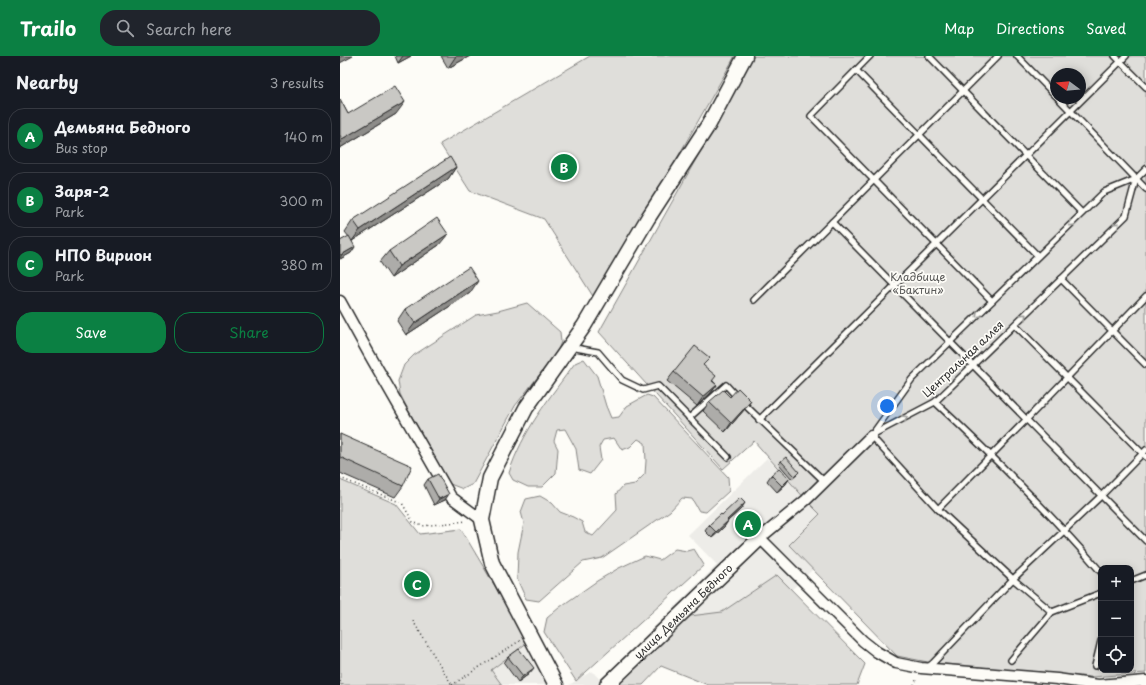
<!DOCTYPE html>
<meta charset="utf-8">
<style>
body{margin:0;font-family:"Playpen Sans",sans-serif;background:#20242c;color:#f1f3f6}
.controls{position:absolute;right:12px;bottom:12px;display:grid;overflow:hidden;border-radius:8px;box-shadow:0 2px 10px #0003}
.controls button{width:36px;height:36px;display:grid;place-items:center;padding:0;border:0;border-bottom:1px solid #363941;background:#171b24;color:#f1f3f6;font:20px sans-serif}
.compass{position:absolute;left:710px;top:12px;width:36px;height:36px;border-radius:50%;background:#171b24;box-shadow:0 2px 10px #0003;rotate:286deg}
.you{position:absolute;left:547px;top:350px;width:14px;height:14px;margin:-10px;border:3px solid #fff;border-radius:50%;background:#1a73e8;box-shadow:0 0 0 6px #1a73e833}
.badge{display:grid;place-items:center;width:26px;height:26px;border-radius:50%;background:#0b8043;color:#fff;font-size:13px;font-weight:700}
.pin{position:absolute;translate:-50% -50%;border:2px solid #fff;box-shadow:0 1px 4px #0006}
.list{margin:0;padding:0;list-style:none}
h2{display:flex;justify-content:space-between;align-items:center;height:52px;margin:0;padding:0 16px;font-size:17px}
h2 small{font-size:13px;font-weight:400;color:#9ea1a6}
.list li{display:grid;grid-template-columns:26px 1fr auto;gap:12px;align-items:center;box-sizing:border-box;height:56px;margin:0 8px 8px;padding:0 8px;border:1px solid #363941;border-radius:16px}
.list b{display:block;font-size:15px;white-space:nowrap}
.list p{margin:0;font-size:13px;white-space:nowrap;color:#9ea1a6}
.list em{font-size:13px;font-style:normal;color:#9ea1a6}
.actions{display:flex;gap:8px;padding:12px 16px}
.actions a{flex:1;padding:9px 0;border:1px solid #0b8043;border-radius:16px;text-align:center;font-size:14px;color:#0b8043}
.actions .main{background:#0b8043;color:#fff}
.icon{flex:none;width:22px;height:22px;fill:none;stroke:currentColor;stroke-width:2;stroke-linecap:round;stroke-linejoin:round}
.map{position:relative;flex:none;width:806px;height:629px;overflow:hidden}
header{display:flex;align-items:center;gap:24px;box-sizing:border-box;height:56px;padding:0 20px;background:#0b8043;color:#fff}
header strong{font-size:19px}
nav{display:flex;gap:22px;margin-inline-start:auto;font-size:14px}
.search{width:280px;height:36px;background:#20242c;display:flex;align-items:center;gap:10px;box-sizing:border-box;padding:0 14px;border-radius:16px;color:#9ea1a6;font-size:15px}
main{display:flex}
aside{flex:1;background:#171b24}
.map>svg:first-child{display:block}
</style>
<header>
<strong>Trailo</strong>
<div class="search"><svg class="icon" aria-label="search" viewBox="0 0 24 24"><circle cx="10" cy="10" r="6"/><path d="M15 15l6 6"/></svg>Search here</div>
<nav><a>Map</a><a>Directions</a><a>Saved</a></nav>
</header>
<main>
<aside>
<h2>Nearby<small>3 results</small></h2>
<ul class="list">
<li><span class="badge">A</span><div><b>Демьяна Бедного</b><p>Bus stop</p></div><em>140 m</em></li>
<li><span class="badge">B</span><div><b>Заря-2</b><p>Park</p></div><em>300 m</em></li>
<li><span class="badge">C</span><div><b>НПО Вирион</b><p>Park</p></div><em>380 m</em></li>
</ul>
<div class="actions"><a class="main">Save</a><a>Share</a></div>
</aside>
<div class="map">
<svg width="806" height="629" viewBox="0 0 806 629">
<rect width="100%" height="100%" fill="#fdfcf7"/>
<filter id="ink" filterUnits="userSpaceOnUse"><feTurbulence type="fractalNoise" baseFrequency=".025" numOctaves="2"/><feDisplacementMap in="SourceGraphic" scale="8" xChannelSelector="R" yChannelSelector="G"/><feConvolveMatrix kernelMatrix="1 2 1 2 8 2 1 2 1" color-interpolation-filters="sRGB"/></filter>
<g filter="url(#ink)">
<g fill="#edece8">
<polygon points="427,402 484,460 473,513 433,552 414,534 336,611 305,580 377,509 348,479"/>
<polygon points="188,586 212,629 162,629 150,614"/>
<polygon points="252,615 265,629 229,629"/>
</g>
<g fill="#dfdeda" stroke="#858482" fill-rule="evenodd">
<polygon points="250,0 395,0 256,245 204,163 130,135 100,88"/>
<path d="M414,0H806V617L751,621L593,607L557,600L449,489L480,458L466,444L414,385L383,413L259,276ZM716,18H740V42H716ZM761,512H791V614H761Z"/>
<polygon points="187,247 220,276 221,286 217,296 175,350 133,428 123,433 110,428 66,350 60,338 58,325 64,309 74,299 136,259 158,255"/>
<path d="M244,303L257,320L266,350L271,362L279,361L287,350L307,339L313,341L388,421L389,435L366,456L359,455L352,443L342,442L330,455L262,502L243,506L199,545L186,543L177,523L178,496L184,467L181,456L186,443L200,440L212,447L220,456L233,461L242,466L245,476L253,480L277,454L276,438L283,430L295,428L305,418L306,405L305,387L298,383L290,391L282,394L274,382L263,384L259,391L261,404L250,418L239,414L236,393L225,373L217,374L214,385L218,393L216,417L202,431H188L173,424L169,417C182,376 210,341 235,307Z"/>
<polygon points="0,424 56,448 80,478 121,473 188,586 151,614 162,629 0,629"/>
<polygon points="335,493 347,495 354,493 364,509 236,625 204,576 207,562 220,551 257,525 279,512 305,500 320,504"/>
<polygon points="437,519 525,608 517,629 368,629 321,610 303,629 278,629 304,602 350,560 382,556"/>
</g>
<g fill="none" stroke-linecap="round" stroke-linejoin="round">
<g stroke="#2b2b2b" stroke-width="8">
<g id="lane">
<polyline points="530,0 471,60 652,245"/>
<polyline points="589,0 742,157"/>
<polyline points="677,0 716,40"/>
<polyline points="775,0 806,31"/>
<polyline points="516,14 698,200"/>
<polyline points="718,42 806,133"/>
<polyline points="492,166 806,485"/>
<polyline points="721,223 806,309"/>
<polyline points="414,244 658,0"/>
<polyline points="675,269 806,401"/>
<polyline points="230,291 258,296 282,324 303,334 318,330 388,401"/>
<path d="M595,346C653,400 709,456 761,516"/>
<polyline points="403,347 484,425"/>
<polyline points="349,362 386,329 397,341"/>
<polyline points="419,364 786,0"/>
<polyline points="532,379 595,346 786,160 796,123"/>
<polyline points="531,380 572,323 764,136 796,123 806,113"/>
<polyline points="531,380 598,453 673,523 712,556"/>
<polyline points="598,453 686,364 806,240"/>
<polyline points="791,525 806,519"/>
<polyline points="671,604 712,556 761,537"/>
<polyline points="755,610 761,585"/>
<polyline points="587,612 593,607 673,523 761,440 806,394"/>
</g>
</g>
<g stroke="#2b2b2b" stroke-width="13">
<g id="street">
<polyline points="0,245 28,296 111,441 142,464"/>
<polyline points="531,380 466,444 420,482 523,585 537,596 556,607 581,612 717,623 758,629 806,625"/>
</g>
</g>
<g stroke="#2b2b2b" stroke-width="17">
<g id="secondary">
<polyline points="216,629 152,507 142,464 150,422 186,352 244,270 308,162 369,68 405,0"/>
<path id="s1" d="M267,629L420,482"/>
</g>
</g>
<g stroke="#2b2b2b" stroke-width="1.5" stroke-dasharray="1 3" stroke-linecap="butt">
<polyline points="0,422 62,447 73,466 82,470 127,465"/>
<polyline points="73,565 112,629"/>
<polyline points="0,625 2,629"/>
<polyline points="112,629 181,584"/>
<polyline points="574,629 577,622"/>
</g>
<use href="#lane" stroke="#fdfcf7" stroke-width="5"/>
<use href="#street" stroke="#fdfcf7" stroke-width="10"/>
<use href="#secondary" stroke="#fdfcf7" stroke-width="14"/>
</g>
<g fill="#adaca9" stroke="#2b2b2b">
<polygon points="55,0 71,0 58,7"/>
<polygon points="101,0 130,0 108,12"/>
<polygon points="0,43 8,58 56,58 0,92"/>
<polygon points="116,111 108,123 12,185 11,197 0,203 0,185 9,181 5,176 13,164"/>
<polygon points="99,189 51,222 40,206 49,195"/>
<polygon points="130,237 66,279 57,265 65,253"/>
<polygon points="364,310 373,325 377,329 370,338 357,350 327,325 334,316"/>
<polygon points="369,346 404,354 385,376 363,355"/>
<polygon points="0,378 63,430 55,441 0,417"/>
<polygon points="441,405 457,419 452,423 439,408"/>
<polygon points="431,419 449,423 445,429 437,436 427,425"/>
<polygon points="88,423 105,444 94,449 84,429"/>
<polygon points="401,453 388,465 384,471 372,482 365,475 369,469 382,459"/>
<polygon points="168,601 189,618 178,626 164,607"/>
</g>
<g fill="#8d8c89" stroke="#2b2b2b">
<polygon points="1,0 13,0 0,7 0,1"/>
<polygon points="63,0 71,0 58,7"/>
<polygon points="116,0 130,0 108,12"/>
<polygon points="65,46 56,58 0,92 0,87 2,83"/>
<polygon points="116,111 108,123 12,185 20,174"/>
<polygon points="108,178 99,189 51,222 59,210"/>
<polygon points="15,191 11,197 0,203 1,199"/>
<polygon points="138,225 130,237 66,279 75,267"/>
<polygon points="377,329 370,338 357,350 363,341"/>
<polygon points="411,345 404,354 385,376 391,367"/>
<polygon points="449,423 445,429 437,436 442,430"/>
<polygon points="109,438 105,444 94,449 99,443"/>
<polygon points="405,447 401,453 382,470 387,464"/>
<polygon points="388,465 384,471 372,482 376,476"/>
<polygon points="194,612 189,618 178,626 183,620"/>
</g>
<g fill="#c9c8c4" stroke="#2b2b2b">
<polygon points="55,30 65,46 2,83 0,79 0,43 8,58"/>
<polygon points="110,101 116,111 20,174 13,164"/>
<polygon points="97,162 108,178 59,210 49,195"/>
<polygon points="9,180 15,191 1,199 0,198 0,185"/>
<polygon points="129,211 138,225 75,267 65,253"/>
<polygon points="355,290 370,302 363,309 376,320 372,325 377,329 363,341 334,316"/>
<polygon points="398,332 411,345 391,367 369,346 383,334 390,341"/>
<polygon points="0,378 72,410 63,430 0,401"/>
<polygon points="446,401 459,416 455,420 441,405"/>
<polygon points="439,412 449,423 442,430 431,419"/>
<polygon points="98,418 109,438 99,443 88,423"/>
<polygon points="400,442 405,447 387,464 388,465 376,476 369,469 381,458 382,459"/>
<polygon points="179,593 194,612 183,620 168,601"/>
</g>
<defs><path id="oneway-chevron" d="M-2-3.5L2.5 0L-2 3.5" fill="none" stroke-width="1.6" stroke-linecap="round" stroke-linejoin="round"/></defs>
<g stroke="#9e9e9b">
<use href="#oneway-chevron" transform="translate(731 168) rotate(136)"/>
<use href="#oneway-chevron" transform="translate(777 169) rotate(-44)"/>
<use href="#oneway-chevron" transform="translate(638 259) rotate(136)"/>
<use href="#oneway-chevron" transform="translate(684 260) rotate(-44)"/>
<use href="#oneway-chevron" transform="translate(565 362) rotate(-28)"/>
</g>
</g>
<g text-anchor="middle" stroke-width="3.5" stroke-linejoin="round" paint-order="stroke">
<g font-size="11" fill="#585857" stroke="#fdfcf7">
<text x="578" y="225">Кладбище<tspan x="578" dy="13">«Бактин»</tspan></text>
</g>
<g font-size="11" fill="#2b2b2b" stroke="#fdfcf7">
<text transform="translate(623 303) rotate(-43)" y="4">Центральная аллея</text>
<text dy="4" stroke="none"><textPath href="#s1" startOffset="106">улица Демьяна Бедного</textPath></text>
</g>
</g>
</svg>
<div class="controls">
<button>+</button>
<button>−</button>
<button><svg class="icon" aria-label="locate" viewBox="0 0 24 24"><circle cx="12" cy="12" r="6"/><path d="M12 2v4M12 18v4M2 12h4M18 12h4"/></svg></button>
</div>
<svg class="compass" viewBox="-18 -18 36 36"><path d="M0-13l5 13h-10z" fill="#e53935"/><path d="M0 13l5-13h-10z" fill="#9ea1a6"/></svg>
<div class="you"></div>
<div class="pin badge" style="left:408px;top:468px">A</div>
<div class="pin badge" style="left:224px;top:111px">B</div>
<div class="pin badge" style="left:77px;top:528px">C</div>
</div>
</main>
